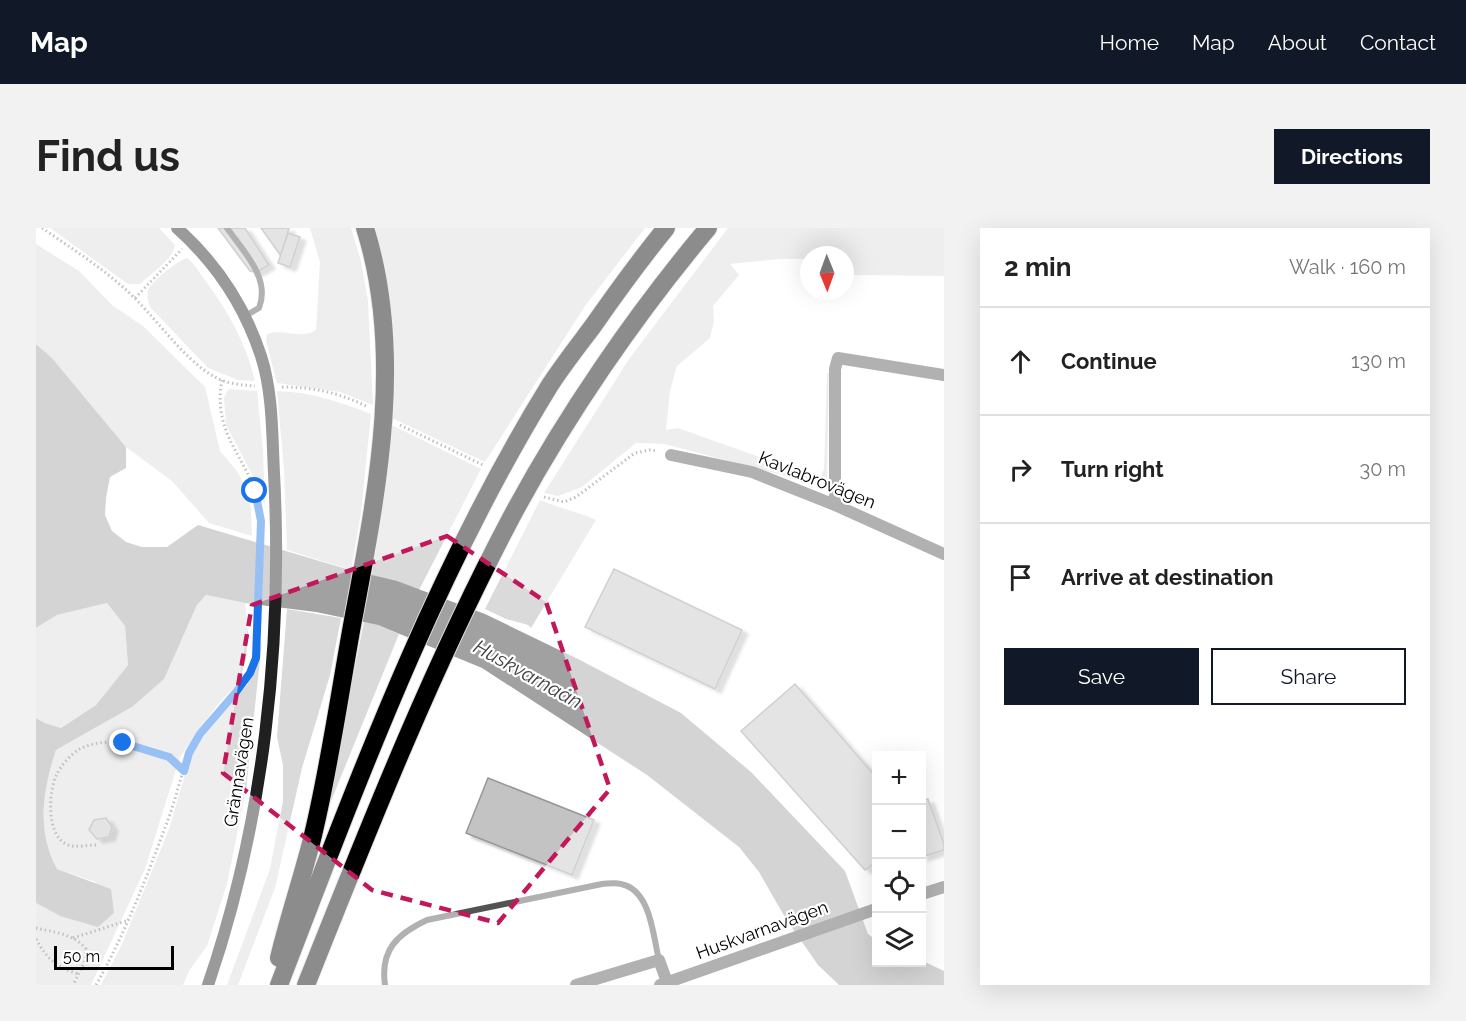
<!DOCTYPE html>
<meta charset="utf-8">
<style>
body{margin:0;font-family:Raleway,sans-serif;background:#f2f2f2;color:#222}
.controls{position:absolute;right:18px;bottom:18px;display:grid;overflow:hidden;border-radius:0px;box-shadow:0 6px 24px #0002}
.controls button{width:54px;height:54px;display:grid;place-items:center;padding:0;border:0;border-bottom:2px solid #e0e0e0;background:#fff;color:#222;font:30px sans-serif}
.compass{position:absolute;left:764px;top:18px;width:54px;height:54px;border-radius:50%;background:#fff;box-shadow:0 6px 24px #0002;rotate:179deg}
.scale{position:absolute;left:18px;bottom:15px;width:120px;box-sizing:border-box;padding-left:6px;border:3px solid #000;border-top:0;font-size:16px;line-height:21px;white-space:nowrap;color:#000;-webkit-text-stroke:4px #fff;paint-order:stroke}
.stop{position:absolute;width:18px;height:18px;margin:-14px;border:4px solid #1a73e8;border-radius:50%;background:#fff}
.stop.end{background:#1a73e8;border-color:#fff;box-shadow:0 2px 6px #0008}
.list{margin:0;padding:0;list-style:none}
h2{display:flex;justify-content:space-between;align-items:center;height:78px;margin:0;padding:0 24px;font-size:26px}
h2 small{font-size:20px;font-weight:400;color:#767676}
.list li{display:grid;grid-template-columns:39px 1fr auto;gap:18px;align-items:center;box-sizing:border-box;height:108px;padding:0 24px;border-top:2px solid #e0e0e0}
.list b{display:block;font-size:22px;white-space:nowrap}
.list em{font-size:20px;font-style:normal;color:#767676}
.actions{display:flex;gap:12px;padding:18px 24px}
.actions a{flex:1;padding:14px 0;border:2px solid #111827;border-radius:0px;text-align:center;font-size:21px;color:#111827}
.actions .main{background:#111827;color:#fff}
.icon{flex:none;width:33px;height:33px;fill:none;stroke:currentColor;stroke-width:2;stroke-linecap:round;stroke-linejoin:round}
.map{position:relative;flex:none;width:908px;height:757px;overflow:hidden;border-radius:0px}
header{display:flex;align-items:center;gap:36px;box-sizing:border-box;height:84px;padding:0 30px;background:#111827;color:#fff}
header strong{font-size:28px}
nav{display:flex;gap:33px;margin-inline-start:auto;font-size:21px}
.intro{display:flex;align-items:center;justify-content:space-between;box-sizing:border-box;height:144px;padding:0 36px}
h1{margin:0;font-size:42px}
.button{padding:15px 27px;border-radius:0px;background:#111827;color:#fff;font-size:21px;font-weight:700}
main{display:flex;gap:36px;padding:0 36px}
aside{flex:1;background:#fff;border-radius:0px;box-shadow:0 6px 24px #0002}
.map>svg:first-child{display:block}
</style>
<header>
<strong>Map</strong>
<nav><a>Home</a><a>Map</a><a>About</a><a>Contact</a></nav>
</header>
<div class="intro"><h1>Find us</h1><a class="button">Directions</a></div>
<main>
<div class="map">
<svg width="908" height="757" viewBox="0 0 908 757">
<defs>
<filter id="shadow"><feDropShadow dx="6" dy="4" stdDeviation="1.5" flood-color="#0004"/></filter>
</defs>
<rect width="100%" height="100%" fill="#fff"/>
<g fill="#dadada">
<path d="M14,0H123L139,17C136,33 115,45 104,56H92Z"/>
<path d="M274,0H315L325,33L332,73L337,177L304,164L241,155L230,113L231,106C247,100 264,112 280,102L284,34Z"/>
<polygon points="337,0 609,0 549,78 449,234 356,190 356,146"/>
<polygon points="692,0 908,0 908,48 810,47 809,27 773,27 773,31 743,31 694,36 703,47 677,78 678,93 674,110 641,138 634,163 630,202 642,200 779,249 785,248 788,241 791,145 793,145 791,250 787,255 779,256 629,216 600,215 546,259 522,268 508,265 593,131"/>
<polygon points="0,16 43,43 76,77 107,98 169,159 184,223 201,243 211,262 215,281 216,308 173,295 136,253 90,219 16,130 0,116"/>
<path d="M151,30C158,35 163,44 169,52C192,83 210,115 219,153L202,152L172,140L114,79C112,74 110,66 113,60C118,52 142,32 151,30Z"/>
<polygon points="194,161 221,163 227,222 229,278 220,254 190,197 188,170 191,163"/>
<path d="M241,163C276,164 304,174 335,186L325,285L315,342L251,322L248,242Z"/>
<polygon points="356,197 445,241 383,362 336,347"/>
<path d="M504,272C523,280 542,284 560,292L495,400L492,397L470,391L449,381Z"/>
<path d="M170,367L209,375L212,404L210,430L203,454L182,476L144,529L109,641L55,757H0V675L24,688L60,654L21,641C0,602 7,562 20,522L96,479L145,413L161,377Z"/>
<polygon points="71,375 89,398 92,437 60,477 25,500 9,495 0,490 0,400 21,387"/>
<polygon points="251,381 305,390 294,447 266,540 239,660 202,757 191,757 234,641 247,573 247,537 241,509"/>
<polygon points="328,394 342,397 363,406 293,578 291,576"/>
<polygon points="226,413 210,562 191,656 171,718 153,743 147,757 65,757 86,716 133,601 154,530 172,502 211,457 219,440"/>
</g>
<path fill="#a1a1a1" d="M0,116L16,130L90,219V240L74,249L70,270L69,287L76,303L90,314L106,319H131L162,297L307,340L361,353L449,386L544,432L645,485L715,544L809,643L832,706L840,712V734H886V732L887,733L908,743V757H803L782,737L750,691L723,644L703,619L611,547L446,440L342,397L280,384L209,375L170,367L161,377L128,451L96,479L20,522C7,562 0,602 21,641L75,661L78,685L62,699L24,688L0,675V490L9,495L25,500L60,477L92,437L89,398L71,375L21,387L0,400Z"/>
<g fill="#c3c3c3" stroke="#979797" stroke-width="1.5" filter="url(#shadow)">
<polygon points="182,0 209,0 233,37 221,44 214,43"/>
<polygon points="225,0 253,0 245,28"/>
<polygon points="252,5 264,9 254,39 242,35"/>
<polygon points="578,341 706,402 679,461 549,399"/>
<polygon points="759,456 840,549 840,634 829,642 705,503"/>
<polygon points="452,550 558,592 536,647 430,605"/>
<polygon points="892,571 908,616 908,622 886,629 886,573"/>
<polygon points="70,590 76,599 73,609 61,611 53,602 58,592"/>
</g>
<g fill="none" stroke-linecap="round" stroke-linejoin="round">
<g stroke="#dbdbdb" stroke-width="20">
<g id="motorway">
<path d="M243,730C253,688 267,648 277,607C294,536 304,463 317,392C341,265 369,127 329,0"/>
<path d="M243,757C322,552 398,345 514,157C527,137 542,118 557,98C580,65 604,32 630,0"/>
<path d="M270,757C333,599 396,439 476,288C529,189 599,87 672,0"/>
</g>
</g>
<g stroke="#757575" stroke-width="3" stroke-dasharray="1.5 3" stroke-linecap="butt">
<path d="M6,0C34,19 63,38 88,60C117,85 147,132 179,149C191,156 206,157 219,158"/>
<polyline points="99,70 146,21"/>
<path d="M186,152C175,210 217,233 224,283"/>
<path d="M246,159C278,159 304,165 332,179"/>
<polyline points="364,197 447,237"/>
<polyline points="508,269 528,274 540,269 599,225 614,222 622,223"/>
<polyline points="222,403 224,313"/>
<path d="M60,617C51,617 40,620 32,617C10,609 12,563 21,546C24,539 35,526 42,522C59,512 81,513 100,518C122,525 131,527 148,542"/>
<path d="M0,700C17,704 39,706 50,721L49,733L37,757"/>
<polyline points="37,710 93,692"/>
<path d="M0,711C12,732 19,738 42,746"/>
<path d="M60,757C90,704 112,646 133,589C143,562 147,532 163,508C187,471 217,461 222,412"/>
</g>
<g stroke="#535353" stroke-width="6">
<path d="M191,0C207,23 235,50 223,80L209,88"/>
<path d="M349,757C344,722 361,706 391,692L566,656C571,656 579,654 585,656C615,662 617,708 623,732"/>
</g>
<g stroke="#535353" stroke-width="12">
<polyline points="635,227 716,244 799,277 908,326"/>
<polyline points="799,277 799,141 802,130 908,147"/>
<polyline points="540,757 623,732 631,754"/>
</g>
<g stroke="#535353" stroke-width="12">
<polyline points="886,666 908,659"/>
<polyline points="624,757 840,681"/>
</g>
<path stroke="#202020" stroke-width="12" d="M141,0C180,35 209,79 225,128C237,165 236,207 238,245C247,416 228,594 172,757"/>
<use href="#motorway" stroke="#000" stroke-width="18"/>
</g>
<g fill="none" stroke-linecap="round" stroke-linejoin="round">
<polyline stroke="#1a73e8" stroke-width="8" points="87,515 133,529 148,543 153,525 164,506 200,464 214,445 220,430 225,293 219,263"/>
</g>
<path d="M0 0H908V757H0ZM411,308L510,374L574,561L462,695L336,662L187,545L216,377Z" fill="#fff" fill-opacity=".55" fill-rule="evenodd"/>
<path fill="none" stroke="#c2185b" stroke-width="4.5" stroke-dasharray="12 8" stroke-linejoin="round" d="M411,308L510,374L574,561L462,695L336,662L187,545L216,377Z"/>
<g text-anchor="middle" stroke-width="4.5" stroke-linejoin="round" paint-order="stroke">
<g font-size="18" fill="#000" stroke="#fff">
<text transform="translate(781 252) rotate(22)" y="6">Kavlabrovägen</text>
<text transform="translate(203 544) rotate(-81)" y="6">Grännavägen</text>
<text transform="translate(726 702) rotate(-20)" y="6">Huskvarnavägen</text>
</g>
<g font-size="20" font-style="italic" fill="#424242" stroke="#fff">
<text transform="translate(492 446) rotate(29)" y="7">Huskvarnaån</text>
</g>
</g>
</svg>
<div class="controls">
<button>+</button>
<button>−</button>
<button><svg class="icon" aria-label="locate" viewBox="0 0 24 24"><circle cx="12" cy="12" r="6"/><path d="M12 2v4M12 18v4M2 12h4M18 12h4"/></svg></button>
<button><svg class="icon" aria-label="layers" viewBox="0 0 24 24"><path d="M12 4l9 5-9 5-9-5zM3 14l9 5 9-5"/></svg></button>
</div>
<svg class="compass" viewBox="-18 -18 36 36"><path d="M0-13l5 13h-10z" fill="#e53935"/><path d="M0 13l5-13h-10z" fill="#767676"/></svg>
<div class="scale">50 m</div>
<div class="stop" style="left:219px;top:263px"></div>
<div class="stop end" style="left:87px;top:515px"></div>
</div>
<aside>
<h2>2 min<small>Walk · 160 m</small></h2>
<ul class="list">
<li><svg class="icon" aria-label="ahead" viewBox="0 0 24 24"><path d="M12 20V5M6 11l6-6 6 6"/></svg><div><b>Continue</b></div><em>130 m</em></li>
<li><svg class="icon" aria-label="right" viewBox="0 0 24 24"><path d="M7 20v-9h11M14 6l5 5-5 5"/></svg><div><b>Turn right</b></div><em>30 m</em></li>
<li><svg class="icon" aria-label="arrive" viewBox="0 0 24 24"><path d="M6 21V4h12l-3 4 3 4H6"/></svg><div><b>Arrive at destination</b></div></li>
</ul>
<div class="actions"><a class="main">Save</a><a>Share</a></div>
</aside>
</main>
